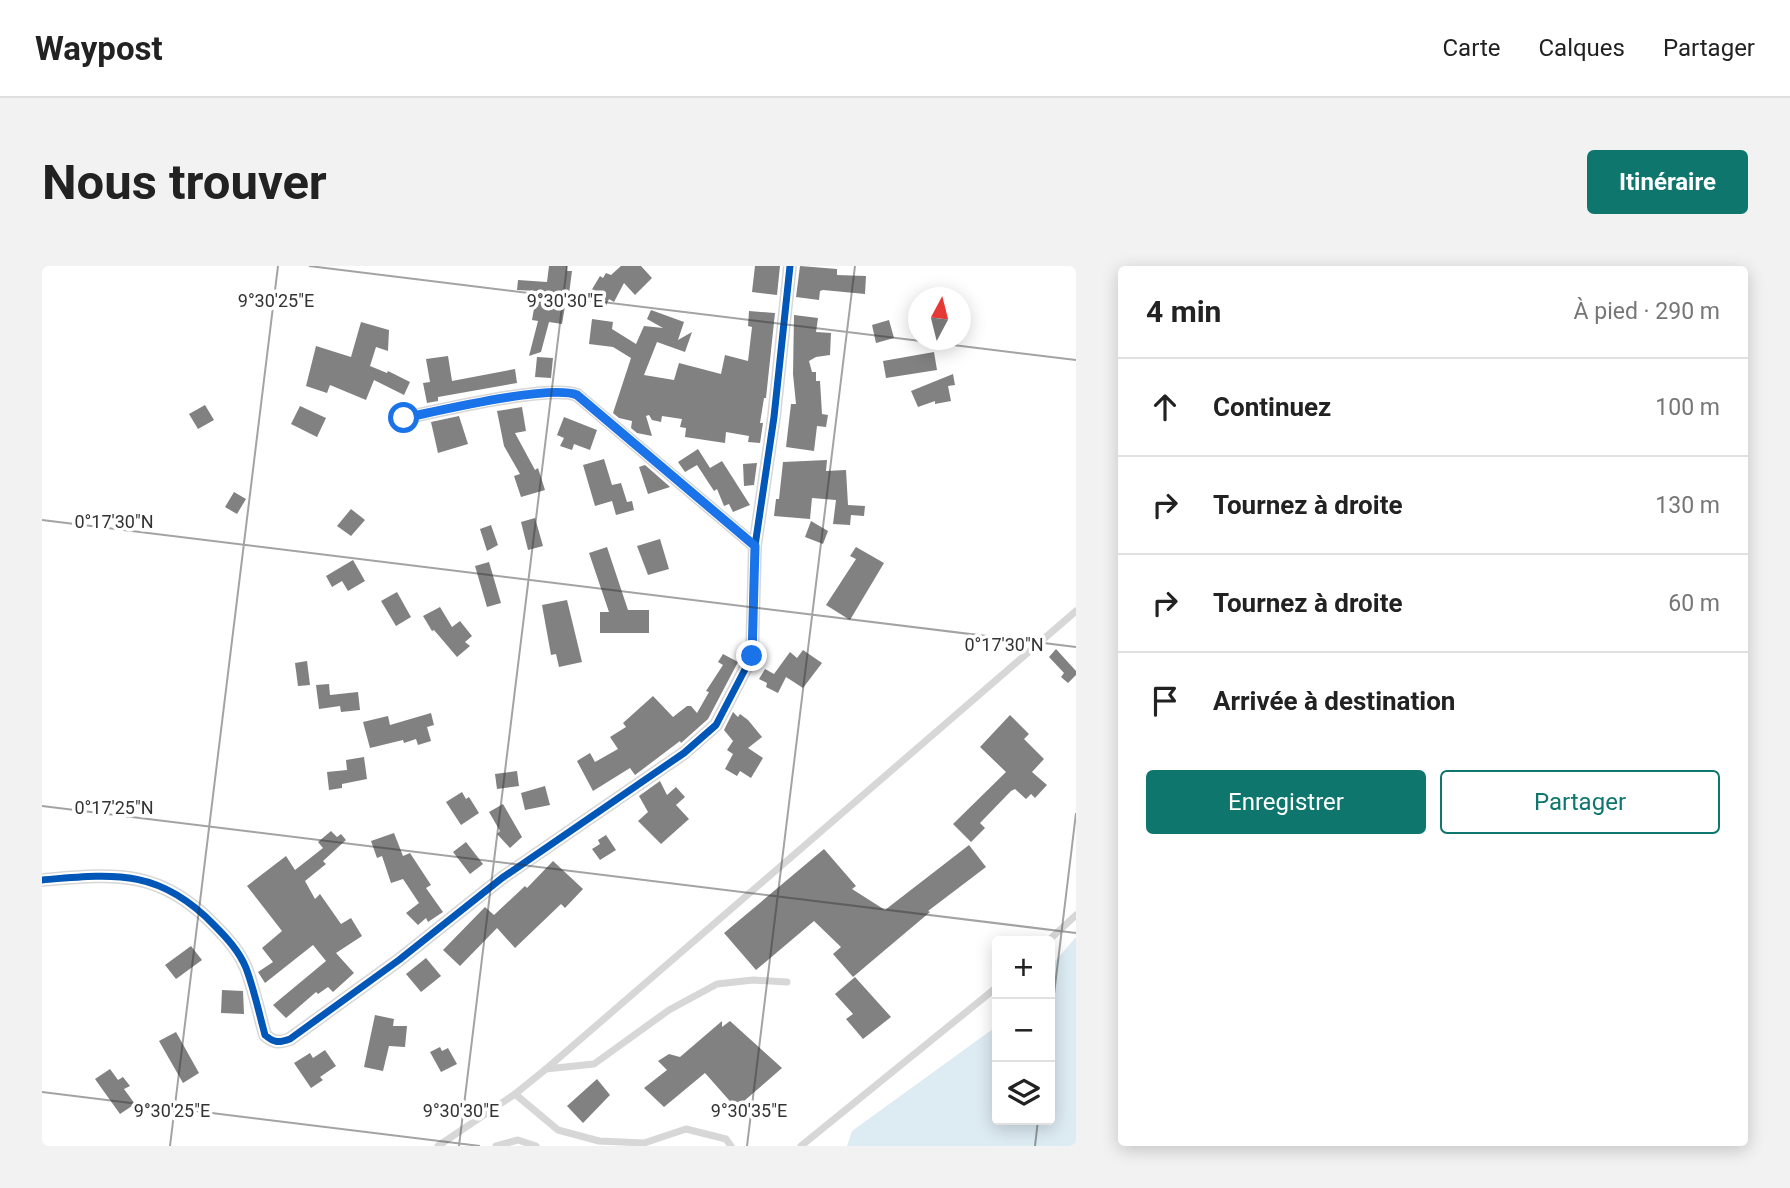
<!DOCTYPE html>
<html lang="fr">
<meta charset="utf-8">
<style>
body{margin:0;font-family:Roboto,sans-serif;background:#f2f2f2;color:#222}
.controls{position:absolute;right:21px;bottom:21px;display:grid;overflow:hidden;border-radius:7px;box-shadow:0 4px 18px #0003}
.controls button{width:63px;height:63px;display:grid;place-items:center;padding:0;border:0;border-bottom:2px solid #e0e0e0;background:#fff;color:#222;font:35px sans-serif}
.compass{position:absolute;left:866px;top:21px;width:63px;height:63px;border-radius:50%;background:#fff;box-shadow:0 4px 18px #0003;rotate:7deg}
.stop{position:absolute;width:21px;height:21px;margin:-16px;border:5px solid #1a73e8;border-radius:50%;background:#fff}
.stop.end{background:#1a73e8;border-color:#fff;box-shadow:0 2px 7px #0008}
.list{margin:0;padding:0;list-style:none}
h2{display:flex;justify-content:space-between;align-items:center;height:91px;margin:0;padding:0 28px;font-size:30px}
h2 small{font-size:23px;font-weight:400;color:#767676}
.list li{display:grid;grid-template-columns:46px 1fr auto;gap:21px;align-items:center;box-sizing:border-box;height:98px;padding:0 28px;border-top:2px solid #e0e0e0}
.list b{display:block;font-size:26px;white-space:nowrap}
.list em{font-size:23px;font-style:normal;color:#767676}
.actions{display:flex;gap:14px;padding:21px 28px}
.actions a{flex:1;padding:16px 0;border:2px solid #0f766e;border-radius:7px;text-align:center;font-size:24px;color:#0f766e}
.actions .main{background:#0f766e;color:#fff}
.icon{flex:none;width:38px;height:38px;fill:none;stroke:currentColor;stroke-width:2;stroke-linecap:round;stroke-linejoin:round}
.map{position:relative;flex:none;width:1034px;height:880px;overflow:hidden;border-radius:7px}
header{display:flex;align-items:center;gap:42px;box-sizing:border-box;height:98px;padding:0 35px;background:#fff;border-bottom:2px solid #e0e0e0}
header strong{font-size:33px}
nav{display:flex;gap:38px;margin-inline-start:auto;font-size:24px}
.intro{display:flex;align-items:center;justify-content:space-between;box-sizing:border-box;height:168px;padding:0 42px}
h1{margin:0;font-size:49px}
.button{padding:18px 32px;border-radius:7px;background:#0f766e;color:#fff;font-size:24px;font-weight:700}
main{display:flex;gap:42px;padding:0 42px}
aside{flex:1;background:#fff;border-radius:7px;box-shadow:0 4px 18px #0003}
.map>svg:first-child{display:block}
</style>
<header>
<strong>Waypost</strong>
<nav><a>Carte</a><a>Calques</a><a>Partager</a></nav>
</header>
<div class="intro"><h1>Nous trouver</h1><a class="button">Itinéraire</a></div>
<main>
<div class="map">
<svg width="1034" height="880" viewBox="0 0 1034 880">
<rect width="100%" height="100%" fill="#fff"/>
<polygon fill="#ddebf3" points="1034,671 1034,880 805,880 810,865 955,760 955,854 1008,854 1008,701"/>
<g fill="#818181">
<polygon points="507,0 525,0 525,5 530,5 527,28 525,28 520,58 507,56 499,86 487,90 496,55 490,54 495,25 475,24 476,14 505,16"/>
<polygon points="579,0 599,0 610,12 593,29 582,17 572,36 567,33 563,42 548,34 553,25 549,25 558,10 561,12 564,7 569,9"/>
<polygon points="713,0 738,0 735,29 710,26"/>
<polygon points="758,0 795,3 795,9 824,10 823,28 781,24 778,25 777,34 754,31"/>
<polygon points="609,44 642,56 636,74 650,66 643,86 615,76 602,109 632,114 637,97 679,108 683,89 706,95 710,61 706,60 707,45 733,47 724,132 722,132 718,157 721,157 718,177 706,176 707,170 684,166 683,177 643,171 644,162 638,161 640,153 620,150 619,156 610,154 607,149 604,150 610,170 595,167 589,162 590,155 577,152 571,147 589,92 571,81 547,78 550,53 571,56 570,63 594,78 602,60 621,62 605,53"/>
<polygon points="752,49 776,52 774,66 789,67 788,89 774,91 767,95 770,106 774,106 774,115 778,115 780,148 786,149 784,161 775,160 772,185 744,181 749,138 754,138 751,108"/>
<polygon points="847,54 852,72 834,77 830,59"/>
<polygon points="319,56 347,64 346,85 334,81 328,100 345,107 346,105 368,116 362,129 332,114 324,134 288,119 285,127 264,120 274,80 309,91"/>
<polygon points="892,86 895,104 844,112 841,95"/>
<polygon points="406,90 410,115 473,103 475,117 396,131 396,135 385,137 381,117 388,116 384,93"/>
<polygon points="495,91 511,92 509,112 493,111"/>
<polygon points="911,108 913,119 906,120 909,135 893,138 893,135 876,141 869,125"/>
<polygon points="163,139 172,154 156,163 147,148"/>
<polygon points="258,140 284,152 275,171 249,158"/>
<polygon points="480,141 484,165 473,167 493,204 496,202 503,224 479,231 472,210 478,208 462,180 455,145"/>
<polygon points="417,150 426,178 396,187 389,156"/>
<polygon points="522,151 555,164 548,184 532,178 530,184 518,180 522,172 515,169"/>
<polygon points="656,183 668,202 680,195 708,239 691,246 687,238 682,240 675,223 672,225 655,199 643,206 636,196"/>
<polygon points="562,193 570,219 579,217 585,236 590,235 592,244 574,249 570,235 553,240 541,199"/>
<polygon points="785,194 784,205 804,204 806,239 823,240 822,250 809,249 808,259 791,258 794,234 770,232 768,253 732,250 734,233 737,233 741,196"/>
<polygon points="715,197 712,219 702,220 701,198"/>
<polygon points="603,199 627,220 628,221 606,228 597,201"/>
<polygon points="192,226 204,233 195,248 183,241"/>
<polygon points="309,243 323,254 309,270 295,260"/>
<polygon points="493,252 501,280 486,284 479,256"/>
<polygon points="769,255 786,265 781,278 763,271"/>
<polygon points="449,259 456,279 445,285 438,263"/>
<polygon points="618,273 627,303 606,309 595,280"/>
<polygon points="565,281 586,344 607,344 607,367 558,367 558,346 567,346 547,287"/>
<polygon points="814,281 842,297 808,354 784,339 814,293 808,290"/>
<polygon points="311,294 323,315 306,325 300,315 290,321 284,310"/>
<polygon points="447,296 459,337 445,341 433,300"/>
<polygon points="355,326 369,351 354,360 339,335"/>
<polygon points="525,334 540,396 517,401 514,388 509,389 500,339"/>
<polygon points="398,341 410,361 418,355 430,370 423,376 428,380 415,391 392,364 390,365 381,350"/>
<polygon points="1014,383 1034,405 1034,409 1026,417 1019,411 1022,407 1007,391"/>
<polygon points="761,384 780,397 761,422 744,411 736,427 724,421 725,417 717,413 723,403 732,408 748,386 755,392"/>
<polygon points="681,388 696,396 666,453 639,477 638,475 593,509 588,502 551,525 535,495 548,487 553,496 576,483 568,471 584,461 581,457 611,430 631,451 645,440 649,440 655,447 667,426 664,425 681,399 676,396"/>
<polygon points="265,395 268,419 256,420 253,397"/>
<polygon points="287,418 288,429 316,426 318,444 299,446 298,440 277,443 274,419"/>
<polygon points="691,446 696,451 698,448 706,454 720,471 706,482 721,492 709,512 698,505 695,510 683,503 691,488 685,484 691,475 682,464"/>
<polygon points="389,447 392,459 385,461 389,475 376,479 374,473 362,477 361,474 328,482 321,456 346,450 348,459"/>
<polygon points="968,449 987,468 982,473 1002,493 990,506 1005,519 993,532 989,528 984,533 973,523 969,525 938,557 943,562 929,576 911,558 964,506 938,481"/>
<polygon points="322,491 325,513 300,518 300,522 287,524 285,506 305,504 304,494"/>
<polygon points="475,505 477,520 455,523 453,508"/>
<polygon points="618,515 625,529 634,521 643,531 634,539 647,553 619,578 596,555 606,546 597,530"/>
<polygon points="503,520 508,539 483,544 479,527"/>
<polygon points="420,526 424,533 427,531 437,547 419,559 404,536"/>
<polygon points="461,538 480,571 468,582 455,568 458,565 447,546"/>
<polygon points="289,565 295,571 299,568 304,574 281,595 284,598 263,615 273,633 278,628 299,658 309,652 320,670 294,687 312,707 291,726 286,721 276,728 274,726 244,752 231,739 284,695 271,679 223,717 216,706 231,696 220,682 240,665 205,620 244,590 253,604 281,582 276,576"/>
<polygon points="352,567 361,590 368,587 389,619 384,622 401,646 386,656 384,652 376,659 364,647 377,637 361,613 349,617 340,590 335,592 329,575"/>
<polygon points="564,569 574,584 558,594 550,583 558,578 556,574"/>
<polygon points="424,576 441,598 428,608 411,586"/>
<polygon points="927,579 944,601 886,645 888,646 811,711 791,688 799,681 772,655 714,704 682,667 782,583 814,620 810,623 843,644"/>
<polygon points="511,595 541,623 523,642 519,638 473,682 455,662 418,700 401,684 443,641 452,649 483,620 485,622"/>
<polygon points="149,680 160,694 134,713 123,699"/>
<polygon points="384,692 399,710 379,726 364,708"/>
<polygon points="813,711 849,751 821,773 804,753 811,748 793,728"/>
<polygon points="180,724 201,725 202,748 179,747"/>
<polygon points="333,749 352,753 351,760 365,760 363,781 347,780 341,805 322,801"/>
<polygon points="680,755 680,761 688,755 740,802 694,842 663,807 622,841 602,822 625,804 616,795 627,788 638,791"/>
<polygon points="134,766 157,807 141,817 117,775"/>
<polygon points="398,781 400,785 406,782 415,798 399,806 388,786"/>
<polygon points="283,784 294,800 278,811 281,814 269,822 252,797 268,787 271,792"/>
<polygon points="68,803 76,814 81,811 88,820 82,823 93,838 78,848 53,813"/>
<polygon points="555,813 568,829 541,857 525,840"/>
</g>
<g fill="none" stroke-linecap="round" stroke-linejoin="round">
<g stroke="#d7d7d7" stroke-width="7">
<polyline points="1006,675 1034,649"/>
<polyline points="504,803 552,798 627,744 675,718 711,714 745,716"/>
<polyline points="473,828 516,864 557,875 602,877 644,863 684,873 689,880"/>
<polyline points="396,880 473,828 504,803 1034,345"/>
<polyline points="454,880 476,874 494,880"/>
<polyline points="759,880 955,721"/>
</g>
<g stroke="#d7d7d7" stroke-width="14">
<path d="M362,152C396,145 509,118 535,129L713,280"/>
<path d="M0,614C72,608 117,602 172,659C185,672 197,685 204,702C212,723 217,747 223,769C232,777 237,777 248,773L357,694L460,612L642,487L674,459L710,390L713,280L732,151L748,0"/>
</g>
<g stroke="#fff" stroke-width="11">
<g id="cycleway">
<path d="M362,152C396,145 509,118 535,129L713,280"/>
<path d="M0,614C72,608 117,602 172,659C185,672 197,685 204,702C212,723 217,747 223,769C232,777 237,777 248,773L357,694L460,612L642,487L674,459L710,390L713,280L732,151L748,0"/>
</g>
</g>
<use href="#cycleway" stroke="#0057b8" stroke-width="7"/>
</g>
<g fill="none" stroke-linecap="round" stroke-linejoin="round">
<path stroke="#1a73e8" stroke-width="9" d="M362,152C396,145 508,118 535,129L713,280L710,390"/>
</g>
<path fill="none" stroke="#333" stroke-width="2" stroke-opacity="0.45" d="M267,0L1034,94M0,254L1034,381M0,540L1034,667M1008,761L1034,547M0,826L438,880M128,880L236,0M417,880L525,0M705,880L813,0M993,880L996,854"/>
<g font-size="18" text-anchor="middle" fill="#333" stroke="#fff" stroke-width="7" stroke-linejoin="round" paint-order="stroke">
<text x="234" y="41">9°30'25"E</text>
<text x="523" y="41">9°30'30"E</text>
<text x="72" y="262">0°17'30"N</text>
<text x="962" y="385">0°17'30"N</text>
<text x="72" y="548">0°17'25"N</text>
<text x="130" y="851">9°30'25"E</text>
<text x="419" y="851">9°30'30"E</text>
<text x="707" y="851">9°30'35"E</text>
</g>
</svg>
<div class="controls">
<button>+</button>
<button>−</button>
<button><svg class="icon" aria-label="layers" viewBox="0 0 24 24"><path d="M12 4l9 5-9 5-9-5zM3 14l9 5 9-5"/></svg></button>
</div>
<svg class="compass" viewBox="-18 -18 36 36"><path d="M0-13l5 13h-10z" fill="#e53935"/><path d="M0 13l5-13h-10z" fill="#767676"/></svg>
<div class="stop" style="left:362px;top:152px"></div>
<div class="stop end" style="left:710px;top:390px"></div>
</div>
<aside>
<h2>4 min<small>À pied · 290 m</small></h2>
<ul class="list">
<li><svg class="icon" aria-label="ahead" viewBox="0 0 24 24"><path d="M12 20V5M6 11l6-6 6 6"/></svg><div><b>Continuez</b></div><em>100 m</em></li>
<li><svg class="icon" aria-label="right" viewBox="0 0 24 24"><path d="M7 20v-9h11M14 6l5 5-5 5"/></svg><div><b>Tournez à droite</b></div><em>130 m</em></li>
<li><svg class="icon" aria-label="right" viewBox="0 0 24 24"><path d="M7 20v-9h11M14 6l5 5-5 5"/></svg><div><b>Tournez à droite</b></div><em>60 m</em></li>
<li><svg class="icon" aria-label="arrive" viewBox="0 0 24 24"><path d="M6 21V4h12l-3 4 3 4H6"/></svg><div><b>Arrivée à destination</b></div></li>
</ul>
<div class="actions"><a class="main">Enregistrer</a><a>Partager</a></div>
</aside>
</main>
